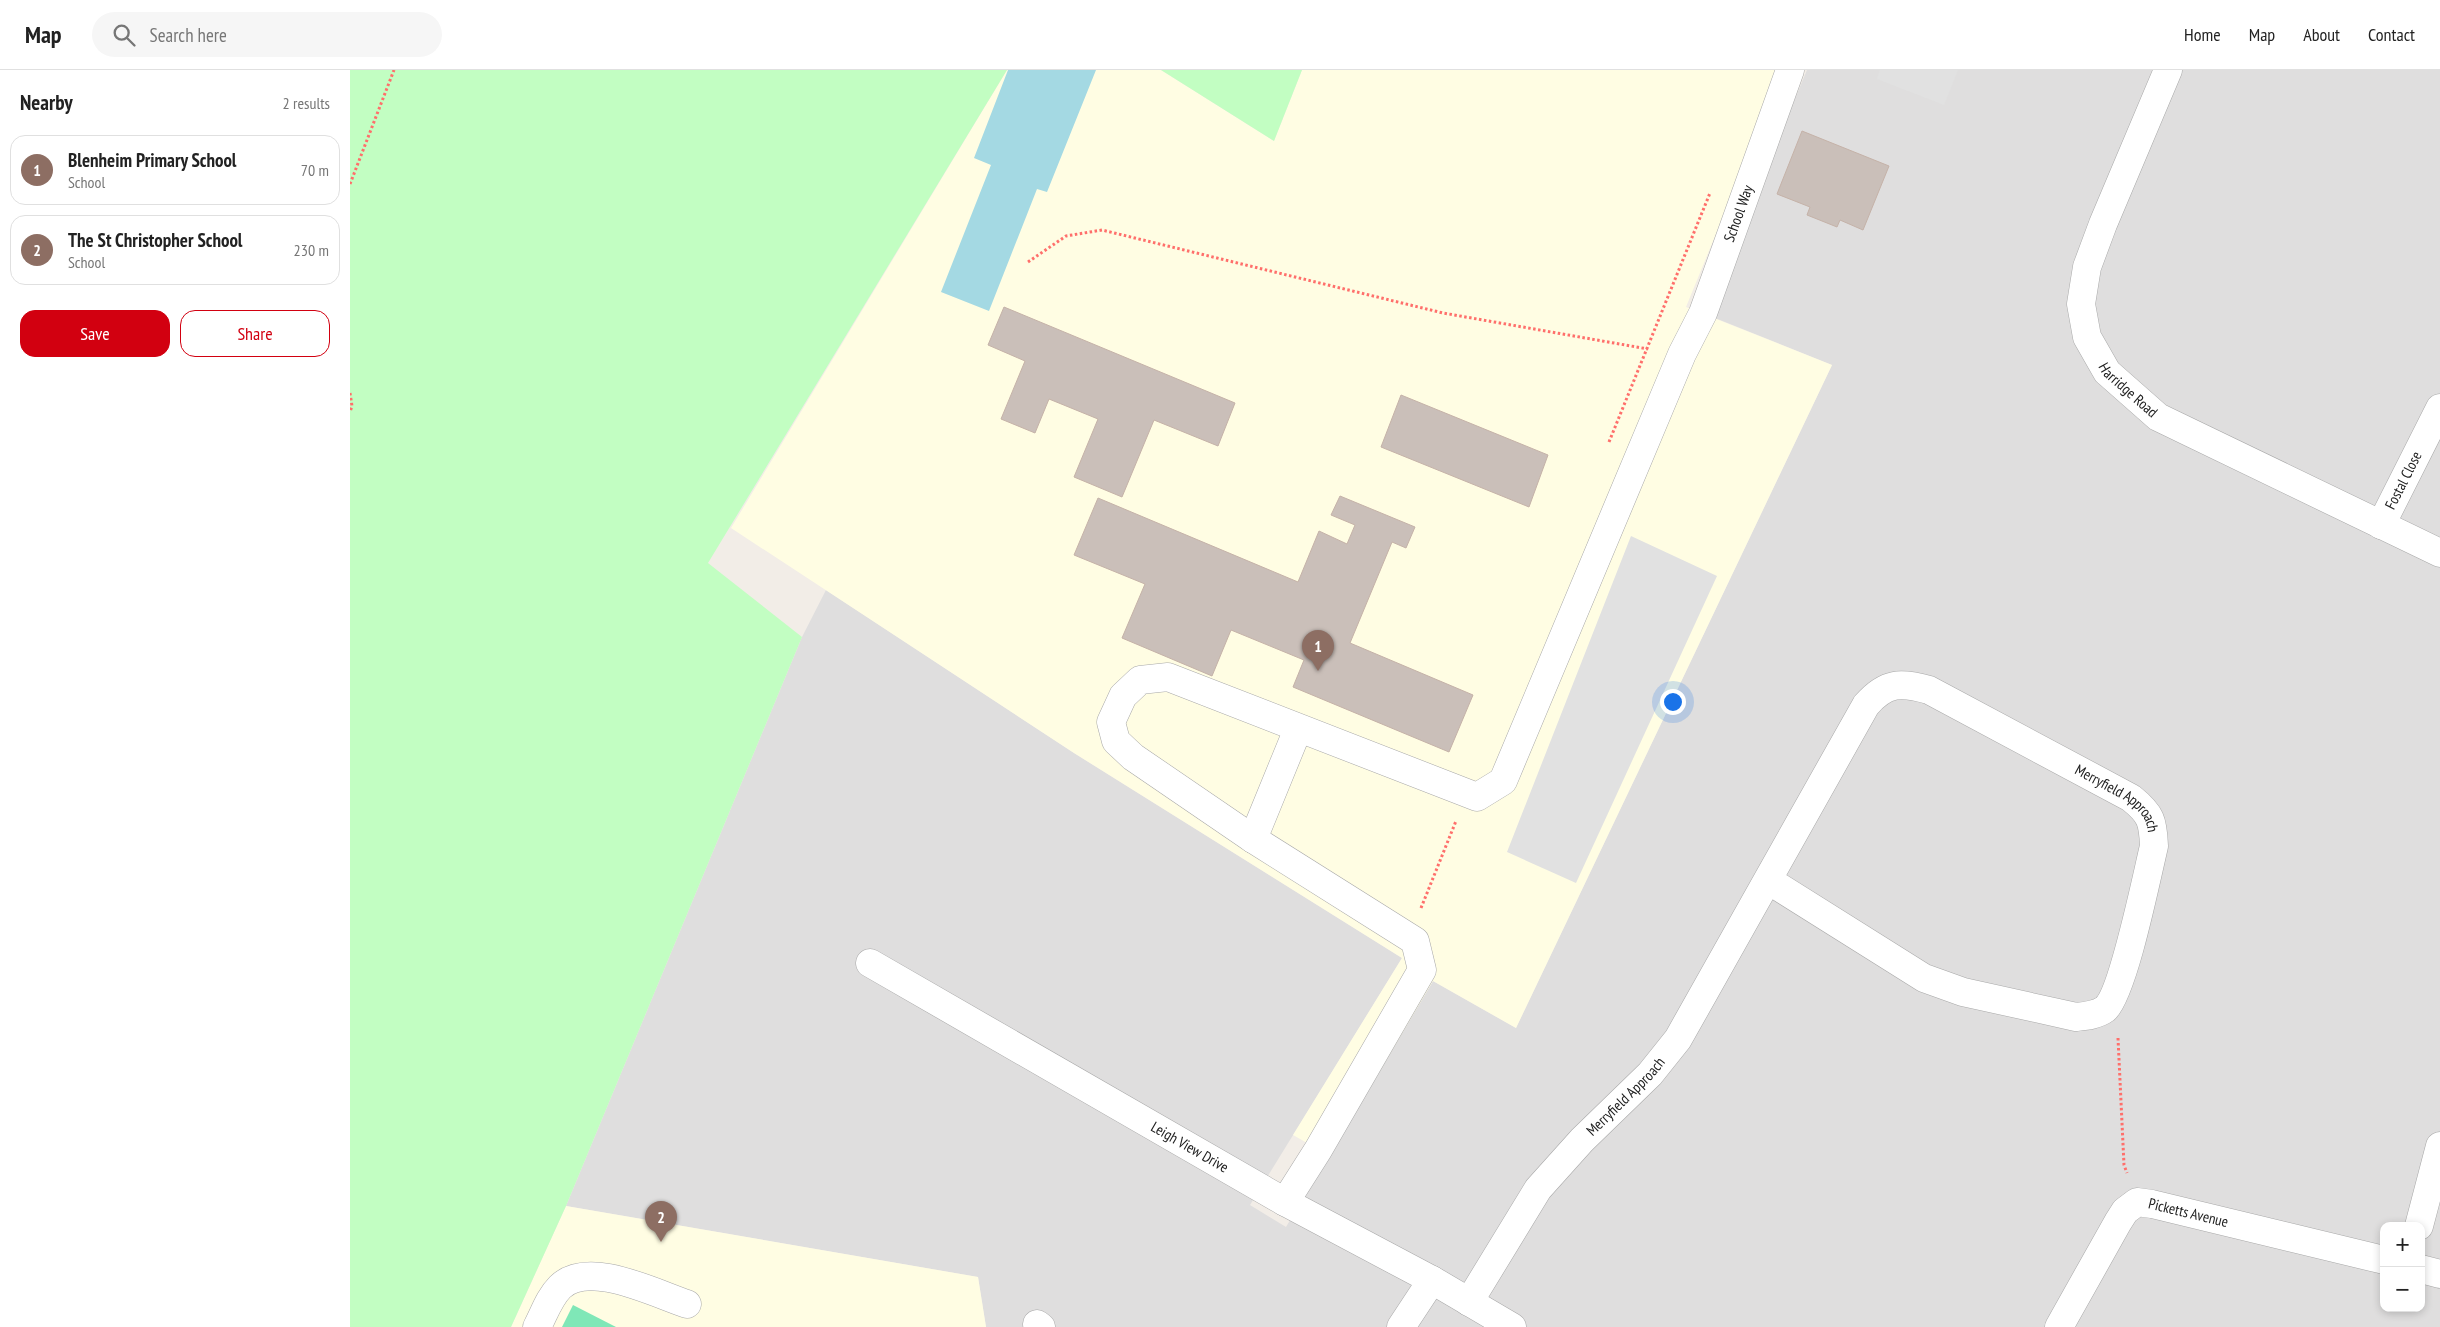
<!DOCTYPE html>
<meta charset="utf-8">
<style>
body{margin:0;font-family:"PT Sans Narrow",sans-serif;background:#f6f6f6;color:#222}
.controls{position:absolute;right:15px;bottom:15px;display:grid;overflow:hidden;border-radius:10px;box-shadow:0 2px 8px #0003}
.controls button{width:45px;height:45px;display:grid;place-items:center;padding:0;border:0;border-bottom:1px solid #e0e0e0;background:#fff;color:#222;font:25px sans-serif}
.you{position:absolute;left:1322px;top:631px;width:18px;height:18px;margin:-12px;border:4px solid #fff;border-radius:50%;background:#1a73e8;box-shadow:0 0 0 8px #1a73e833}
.badge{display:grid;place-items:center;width:32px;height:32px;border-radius:50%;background:#d20010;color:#fff;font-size:16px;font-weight:700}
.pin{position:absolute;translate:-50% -41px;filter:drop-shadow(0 1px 2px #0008)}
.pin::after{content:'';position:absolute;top:26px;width:18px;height:15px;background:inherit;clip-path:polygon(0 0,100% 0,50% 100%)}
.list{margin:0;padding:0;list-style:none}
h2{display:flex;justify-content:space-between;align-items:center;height:65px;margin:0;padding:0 20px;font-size:21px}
h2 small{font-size:16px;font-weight:400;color:#767676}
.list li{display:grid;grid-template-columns:32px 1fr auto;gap:15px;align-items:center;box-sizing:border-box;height:70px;margin:0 10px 10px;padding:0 10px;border:1px solid #e0e0e0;border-radius:15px}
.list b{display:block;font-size:19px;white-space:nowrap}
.list p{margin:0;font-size:16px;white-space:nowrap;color:#767676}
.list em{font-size:16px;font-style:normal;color:#767676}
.actions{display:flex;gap:10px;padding:15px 20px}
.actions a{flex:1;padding:11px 0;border:1px solid #d20010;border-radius:15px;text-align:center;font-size:18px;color:#d20010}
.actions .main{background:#d20010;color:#fff}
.icon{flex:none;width:28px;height:28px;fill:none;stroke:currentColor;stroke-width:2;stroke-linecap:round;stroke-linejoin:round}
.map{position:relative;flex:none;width:2090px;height:1257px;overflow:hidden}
header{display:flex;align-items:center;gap:30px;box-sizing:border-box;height:70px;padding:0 25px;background:#fff;border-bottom:1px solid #e0e0e0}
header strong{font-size:24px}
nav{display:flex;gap:28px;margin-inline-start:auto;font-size:18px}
.search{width:350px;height:45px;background:#f6f6f6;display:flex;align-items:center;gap:12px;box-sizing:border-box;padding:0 18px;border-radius:28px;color:#767676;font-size:19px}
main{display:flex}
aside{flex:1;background:#fff}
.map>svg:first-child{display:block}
</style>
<header>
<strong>Map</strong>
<div class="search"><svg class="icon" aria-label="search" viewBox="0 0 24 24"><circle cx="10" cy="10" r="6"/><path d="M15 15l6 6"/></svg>Search here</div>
<nav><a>Home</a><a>Map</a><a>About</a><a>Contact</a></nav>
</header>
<main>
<aside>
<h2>Nearby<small>2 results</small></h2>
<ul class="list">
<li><span class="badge" style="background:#8d6e63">1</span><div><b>Blenheim Primary School</b><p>School</p></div><em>70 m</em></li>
<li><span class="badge" style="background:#8d6e63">2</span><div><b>The St Christopher School</b><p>School</p></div><em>230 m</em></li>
</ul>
<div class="actions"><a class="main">Save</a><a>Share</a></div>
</aside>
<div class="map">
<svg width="2090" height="1257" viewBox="0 0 2090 1257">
<rect width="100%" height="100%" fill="#f2ede7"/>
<path fill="#dfdede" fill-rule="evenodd" d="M1457,0H2090V1257H636L628,1207L216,1136L452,567L476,520L724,683L1052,888L900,1135L936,1157L1083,911L1166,958L1482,295L1355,244ZM2034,1156H2071V1238H2034Z"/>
<g fill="#fffde3">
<polygon points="657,0 811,0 924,71 952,0 1433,0 1336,237 1482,295 1166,958 1083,911 980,1086 943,1065 1052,888 724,683 381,458"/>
<polygon points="216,1136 628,1207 636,1257 161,1257"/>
</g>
<g fill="#c2fec2">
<polygon points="0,0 657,0 358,493 452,567 216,1136 161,1257 0,1257"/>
<polygon points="811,0 952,0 924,71"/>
</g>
<polygon fill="#7fe7b7" points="223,1235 266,1257 212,1257"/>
<g fill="#e1e1e1">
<polygon points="1530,0 1608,0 1594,35 1527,9"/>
<polygon points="1281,466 1367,506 1226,813 1157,782"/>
</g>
<polygon fill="#a4d9e3" points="658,0 746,0 697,122 687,119 639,241 591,222 641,95 624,88"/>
<g fill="#cabfb9" stroke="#c5b2a8">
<polygon points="1452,61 1539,96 1513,160 1490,150 1487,157 1457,145 1460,137 1427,124"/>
<polygon points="654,237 885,333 868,376 804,350 772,427 724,407 748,349 699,329 685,363 651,349 675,291 638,275"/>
<polygon points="1051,325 1198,385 1179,437 1031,377"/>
<polygon points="990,426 1065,457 1056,478 1042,472 1000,573 1123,625 1099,682 943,617 954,590 881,560 862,606 772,568 795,514 724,485 748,428 948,512 969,461 997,474 1005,455 981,445"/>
</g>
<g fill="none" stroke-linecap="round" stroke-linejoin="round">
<g stroke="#a8a8a8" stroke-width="29">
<g id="minor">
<path id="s1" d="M1818,0L1753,154L1737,197L1731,234L1737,267L1757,302L1808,347L2090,483"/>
<path id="s2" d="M2031,455L2090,338"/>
<polyline points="903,769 948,659"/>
<path id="s3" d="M520,893L935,1132L1082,1210L1162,1257"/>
<path id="s4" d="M935,1132L968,1080L1072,900L1065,871L903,769L783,687L766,671L761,652L773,626L790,610L818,607L1127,727L1153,711L1332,284L1353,243L1440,0"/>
<polyline points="2069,1156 2090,1076"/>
<polyline points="2071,1199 2090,1204"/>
<path id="s5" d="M1119,1232L1188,1119L1232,1070L1300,1004L1328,969L1516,635C1536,612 1551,612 1579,620L1781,728C1801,744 1803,751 1804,776C1797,805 1773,924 1755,939C1747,945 1736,946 1726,947L1613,922L1574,908L1418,810"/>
<polyline points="687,1254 691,1257"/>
<path d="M187,1257C194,1244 199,1228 210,1217C238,1189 304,1223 337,1234"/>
<polyline points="1051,1257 1082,1210"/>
<path id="s6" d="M1709,1257L1768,1152L1775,1141L1787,1132L1802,1134L2034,1190"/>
</g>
</g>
<g stroke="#ff6f6b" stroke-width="3" stroke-dasharray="2.5 2.5" stroke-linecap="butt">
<polyline points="0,114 44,0"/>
<polyline points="678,192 716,166 752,160 1093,243 1298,279"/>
<polyline points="0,323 2,336 0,342"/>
<polyline points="1259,372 1360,123"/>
<polyline points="1071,838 1106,751"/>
<polyline points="1768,968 1774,1095 1777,1103"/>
</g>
<use href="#minor" stroke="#fff" stroke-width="28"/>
</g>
<g text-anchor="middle" stroke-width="4" stroke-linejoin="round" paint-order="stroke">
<g font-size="15" fill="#212121" stroke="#fff">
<text dy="5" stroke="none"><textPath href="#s4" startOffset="1736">School Way</textPath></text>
<text dy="5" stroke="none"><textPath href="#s1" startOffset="352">Harridge Road</textPath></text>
<text dy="5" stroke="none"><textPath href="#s2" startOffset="50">Fostal Close</textPath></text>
<text dy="5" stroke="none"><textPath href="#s5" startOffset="1010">Merryfield Approach</textPath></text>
<text dy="5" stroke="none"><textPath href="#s5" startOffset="260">Merryfield Approach</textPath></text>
<text dy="5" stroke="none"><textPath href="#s3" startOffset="369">Leigh View Drive</textPath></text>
<text dy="5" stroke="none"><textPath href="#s6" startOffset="201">Picketts Avenue</textPath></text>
</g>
</g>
</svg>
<div class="controls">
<button>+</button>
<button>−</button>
</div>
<div class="you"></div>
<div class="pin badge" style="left:968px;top:601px;background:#8d6e63">1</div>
<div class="pin badge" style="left:311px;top:1172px;background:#8d6e63">2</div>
</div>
</main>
